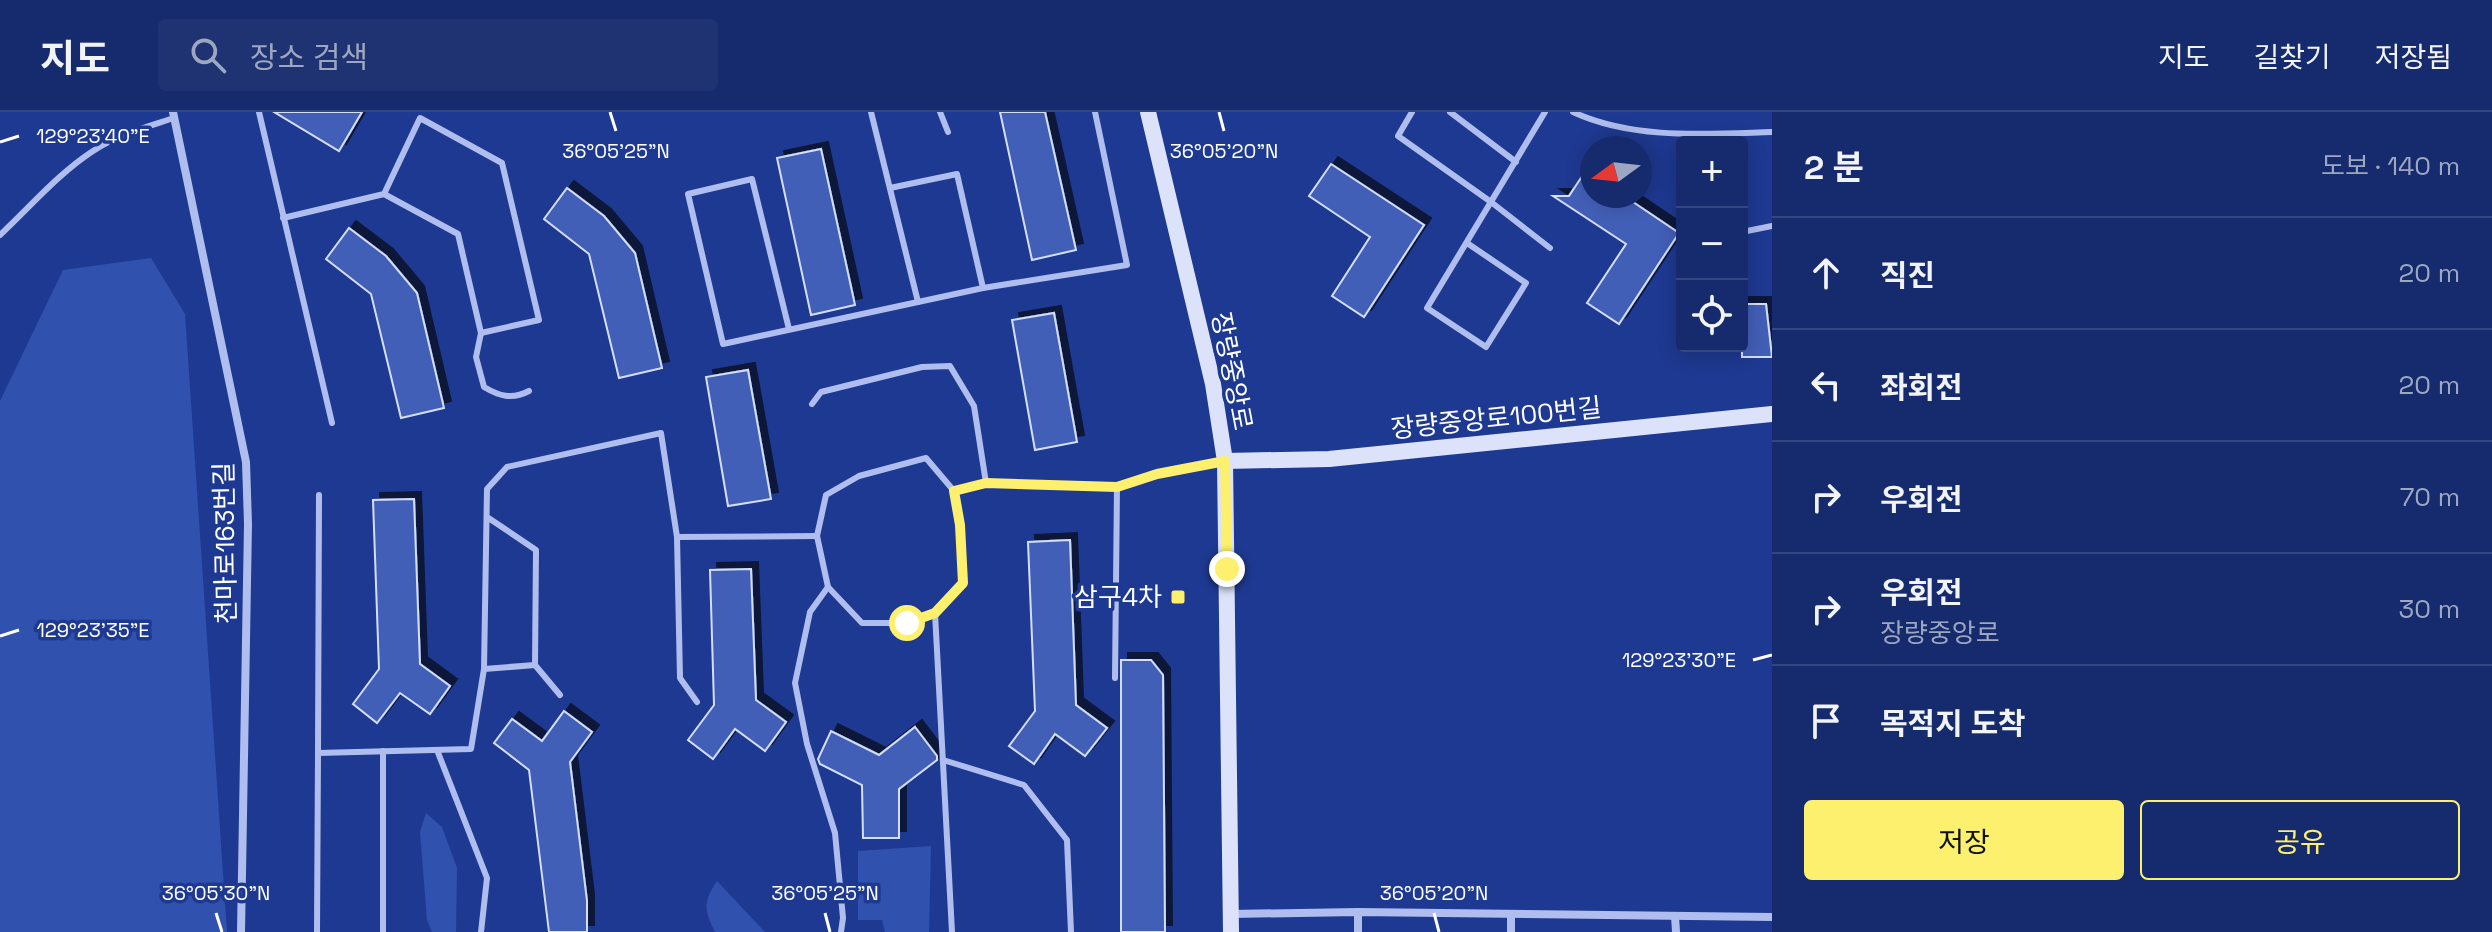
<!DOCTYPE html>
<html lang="ko">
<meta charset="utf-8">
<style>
body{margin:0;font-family:"Space Grotesk","Noto Sans KR",sans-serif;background:#1f3372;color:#f1f3f6}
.controls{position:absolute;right:24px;top:24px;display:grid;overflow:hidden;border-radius:8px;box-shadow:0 4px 20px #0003}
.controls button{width:72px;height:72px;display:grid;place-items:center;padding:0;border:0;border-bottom:2px solid #354780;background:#162b6d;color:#f1f3f6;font:40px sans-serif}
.compass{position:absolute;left:1580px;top:24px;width:72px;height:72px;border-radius:50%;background:#162b6d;box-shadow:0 4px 20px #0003;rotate:255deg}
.stop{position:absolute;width:24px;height:24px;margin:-18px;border:6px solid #fcf06e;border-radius:50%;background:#fff}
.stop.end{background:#fcf06e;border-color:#fff;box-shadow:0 2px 8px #0008}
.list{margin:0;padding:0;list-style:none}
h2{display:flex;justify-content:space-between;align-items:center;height:104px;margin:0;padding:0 32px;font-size:34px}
h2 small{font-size:26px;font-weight:400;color:#9ea7c2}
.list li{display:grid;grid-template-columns:52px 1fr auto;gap:24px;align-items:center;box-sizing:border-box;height:112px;padding:0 32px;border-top:2px solid #354780}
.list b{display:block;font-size:30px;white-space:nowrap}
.list p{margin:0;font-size:26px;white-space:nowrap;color:#9ea7c2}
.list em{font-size:26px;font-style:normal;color:#9ea7c2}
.actions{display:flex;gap:16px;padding:24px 32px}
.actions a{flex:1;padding:18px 0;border:2px solid #fcf06e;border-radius:8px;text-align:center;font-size:28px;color:#fcf06e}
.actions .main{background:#fcf06e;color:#111}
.icon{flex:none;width:44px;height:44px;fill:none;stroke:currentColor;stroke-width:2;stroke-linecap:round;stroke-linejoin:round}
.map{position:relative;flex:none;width:1772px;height:820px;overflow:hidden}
header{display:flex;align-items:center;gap:48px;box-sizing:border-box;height:112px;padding:0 40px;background:#162b6d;border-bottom:2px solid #354780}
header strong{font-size:38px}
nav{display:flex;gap:44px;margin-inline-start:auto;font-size:28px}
.search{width:560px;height:72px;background:#1f3372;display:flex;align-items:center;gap:20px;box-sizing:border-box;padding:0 28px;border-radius:8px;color:#9ea7c2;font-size:30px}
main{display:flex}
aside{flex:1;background:#162b6d}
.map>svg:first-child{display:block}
</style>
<header>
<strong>지도</strong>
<div class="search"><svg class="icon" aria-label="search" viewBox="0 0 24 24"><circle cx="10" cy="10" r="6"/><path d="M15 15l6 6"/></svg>장소 검색</div>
<nav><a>지도</a><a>길찾기</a><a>저장됨</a></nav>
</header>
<main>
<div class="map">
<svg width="1772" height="820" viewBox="0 0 1772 820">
<defs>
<filter id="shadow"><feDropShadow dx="7" dy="-7" stdDeviation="0" flood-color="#0009"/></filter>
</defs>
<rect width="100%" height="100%" fill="#1e3991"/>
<g fill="#3151af">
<polygon points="151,146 185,202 227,820 0,820 0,289 63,158"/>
<polygon points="426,701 442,715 457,756 456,820 432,820 427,808 420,720"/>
<polygon points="931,734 929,820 885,820 882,808 858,808 858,739"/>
<path d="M717,769L765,820H715C704,799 703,789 717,769Z"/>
</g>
<g fill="#435fb7" stroke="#d4defa" stroke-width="2" filter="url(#shadow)">
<polygon points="274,0 362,0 339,39"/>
<polygon points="1000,0 1045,0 1076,138 1032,148"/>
<polygon points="821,37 855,193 811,203 777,46"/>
<polygon points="1592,49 1592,84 1624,84 1679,121 1619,212 1587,191 1626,132 1553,84 1569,84"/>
<polygon points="1331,52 1424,113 1364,205 1332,184 1370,125 1309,84"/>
<polygon points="567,76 604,104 635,141 662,256 619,266 589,142 544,107"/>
<polygon points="349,116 386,144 417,181 444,296 401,306 371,182 326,147"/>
<polygon points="1742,192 1766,192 1772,245 1742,245"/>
<polygon points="1054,201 1077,330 1035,338 1012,208"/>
<polygon points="748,258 771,387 728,394 706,265"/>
<polygon points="414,387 420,552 450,574 430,602 400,581 377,611 353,592 379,557 373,388"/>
<polygon points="1070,428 1076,593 1107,616 1085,644 1055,622 1034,652 1009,634 1035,599 1028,430"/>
<polygon points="751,457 756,588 786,610 765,639 735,617 713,647 688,628 714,593 710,458"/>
<polygon points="1121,548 1151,548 1163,563 1165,820 1121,820"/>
<polygon points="564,599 592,620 570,650 587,789 587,820 549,820 529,658 494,631 512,607 542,629"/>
<polygon points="915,615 937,644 937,648 899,677 899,726 863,726 862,673 820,652 818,647 831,619 879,643"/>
</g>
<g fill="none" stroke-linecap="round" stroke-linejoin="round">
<g stroke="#afbeee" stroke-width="6">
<polyline points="259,0 332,311"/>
<polyline points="871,0 918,190 983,176 1127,153 1095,0"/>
<polyline points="940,0 948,20"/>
<polyline points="1412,0 1398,24 1491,90 1550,136"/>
<polyline points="1450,0 1516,50"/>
<path d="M1573,0C1633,28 1707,22 1772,20"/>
<polyline points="890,76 957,62 983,176"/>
<polyline points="283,106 384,82 420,6 502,51 539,208 481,221 458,122 384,82"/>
<polyline points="1742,120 1772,114"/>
<path d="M0,123C30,95 59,61 93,39C117,23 147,15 174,6"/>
<polyline points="1467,131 1526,171 1486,235 1427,196 1545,0"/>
<polyline points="789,217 752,67 688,82 723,232 918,190"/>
<path d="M481,221L476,245L484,275C499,284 512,288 529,279"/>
<polyline points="812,292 821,280 922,255 950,254 974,294 986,371"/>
<polygon points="926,346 954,379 960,413 963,471 935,501 907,511 862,511 828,475 817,424 826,383 859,364"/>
<polyline points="954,379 986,371 1117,375 1157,362 1225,349"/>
<polyline points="487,405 536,438 535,553 484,557 487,377 507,355 661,321 677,425 817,424"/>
<polyline points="677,425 680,566 697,590"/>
<polyline points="828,475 810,500 795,571 807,632 835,721 843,806 841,820"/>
<polyline points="935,501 952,820"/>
<polyline points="535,553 560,583"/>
<polyline points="1115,566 1117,375"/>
<polyline points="437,638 487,766 481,820"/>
<polyline points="318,641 319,383"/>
<polyline points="943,648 1024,673 1067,728 1071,820"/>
<polyline points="317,820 318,641 471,637 484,557"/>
<polyline points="383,820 383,639"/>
</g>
<g stroke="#afbeee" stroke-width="8">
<polyline points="173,0 246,350 248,412 241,820"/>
<polyline points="1358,800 1358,820"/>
<polyline points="1231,802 1358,800 1772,805"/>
<polyline points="1511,802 1511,820"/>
<polyline points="1675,804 1676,820"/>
</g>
<g stroke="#dbe2fa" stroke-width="16">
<polyline points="1148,0 1213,272 1225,349 1231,820"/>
<polyline points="1225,349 1329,347 1772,302"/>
</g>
</g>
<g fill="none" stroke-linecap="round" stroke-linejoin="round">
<polyline stroke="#fcf06e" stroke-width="10" points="907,511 935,501 963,471 960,413 954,379 986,371 1117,375 1157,362 1225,349 1227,457"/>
</g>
<path fill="none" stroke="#fff" stroke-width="3" d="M610,0L616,19M1219,0L1224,19M0,30L19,24M0,524L19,518M1753,548L1772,543M216,801L222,820M825,801L830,820M1434,801L1439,820"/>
<rect fill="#fcf06e" stroke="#1e3991" stroke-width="3" x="1170" y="477" width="16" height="16" rx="4"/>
<g text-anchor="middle" stroke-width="7" stroke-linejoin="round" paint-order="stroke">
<g font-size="26" fill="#fff" stroke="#1e3991">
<text transform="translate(1232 259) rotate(79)" y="9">장량중앙로</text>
<text transform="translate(1496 306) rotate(-6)" y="9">장량중앙로100번길</text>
<text transform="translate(225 431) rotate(-91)" y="9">천마로163번길</text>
</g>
<g font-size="26" fill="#fff" stroke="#1e3991" text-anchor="end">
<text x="1162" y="494">삼구4차</text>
</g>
</g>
<g font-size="20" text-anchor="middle" fill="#fff" stroke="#1e3991" stroke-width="7" stroke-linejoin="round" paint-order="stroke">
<text x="93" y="31">129°23'40"E</text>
<text x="616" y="46">36°05'25"N</text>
<text x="1224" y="46">36°05'20"N</text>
<text x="93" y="525">129°23'35"E</text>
<text x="1679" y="555">129°23'30"E</text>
<text x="216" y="788">36°05'30"N</text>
<text x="825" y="788">36°05'25"N</text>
<text x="1434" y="788">36°05'20"N</text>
</g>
</svg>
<div class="controls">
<button>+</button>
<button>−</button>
<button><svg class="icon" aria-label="locate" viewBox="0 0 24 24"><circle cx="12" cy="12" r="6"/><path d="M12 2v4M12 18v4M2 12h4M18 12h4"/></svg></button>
</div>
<svg class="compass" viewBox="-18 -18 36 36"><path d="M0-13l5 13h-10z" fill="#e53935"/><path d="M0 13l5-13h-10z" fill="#9ea7c2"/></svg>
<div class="stop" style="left:907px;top:511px"></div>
<div class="stop end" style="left:1227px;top:457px"></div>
</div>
<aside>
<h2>2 분<small>도보 · 140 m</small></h2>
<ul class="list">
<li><svg class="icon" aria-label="ahead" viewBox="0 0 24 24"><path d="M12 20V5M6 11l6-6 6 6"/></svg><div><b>직진</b></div><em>20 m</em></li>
<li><svg class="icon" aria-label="left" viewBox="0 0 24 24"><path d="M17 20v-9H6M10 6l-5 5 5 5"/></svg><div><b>좌회전</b></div><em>20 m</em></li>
<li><svg class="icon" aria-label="right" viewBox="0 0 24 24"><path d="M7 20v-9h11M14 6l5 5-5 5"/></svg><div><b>우회전</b></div><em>70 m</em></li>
<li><svg class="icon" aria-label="right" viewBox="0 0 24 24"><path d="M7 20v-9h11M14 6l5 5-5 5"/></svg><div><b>우회전</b><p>장량중앙로</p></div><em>30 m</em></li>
<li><svg class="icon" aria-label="arrive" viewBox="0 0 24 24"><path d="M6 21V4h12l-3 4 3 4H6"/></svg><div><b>목적지 도착</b></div></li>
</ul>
<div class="actions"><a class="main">저장</a><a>공유</a></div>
</aside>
</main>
